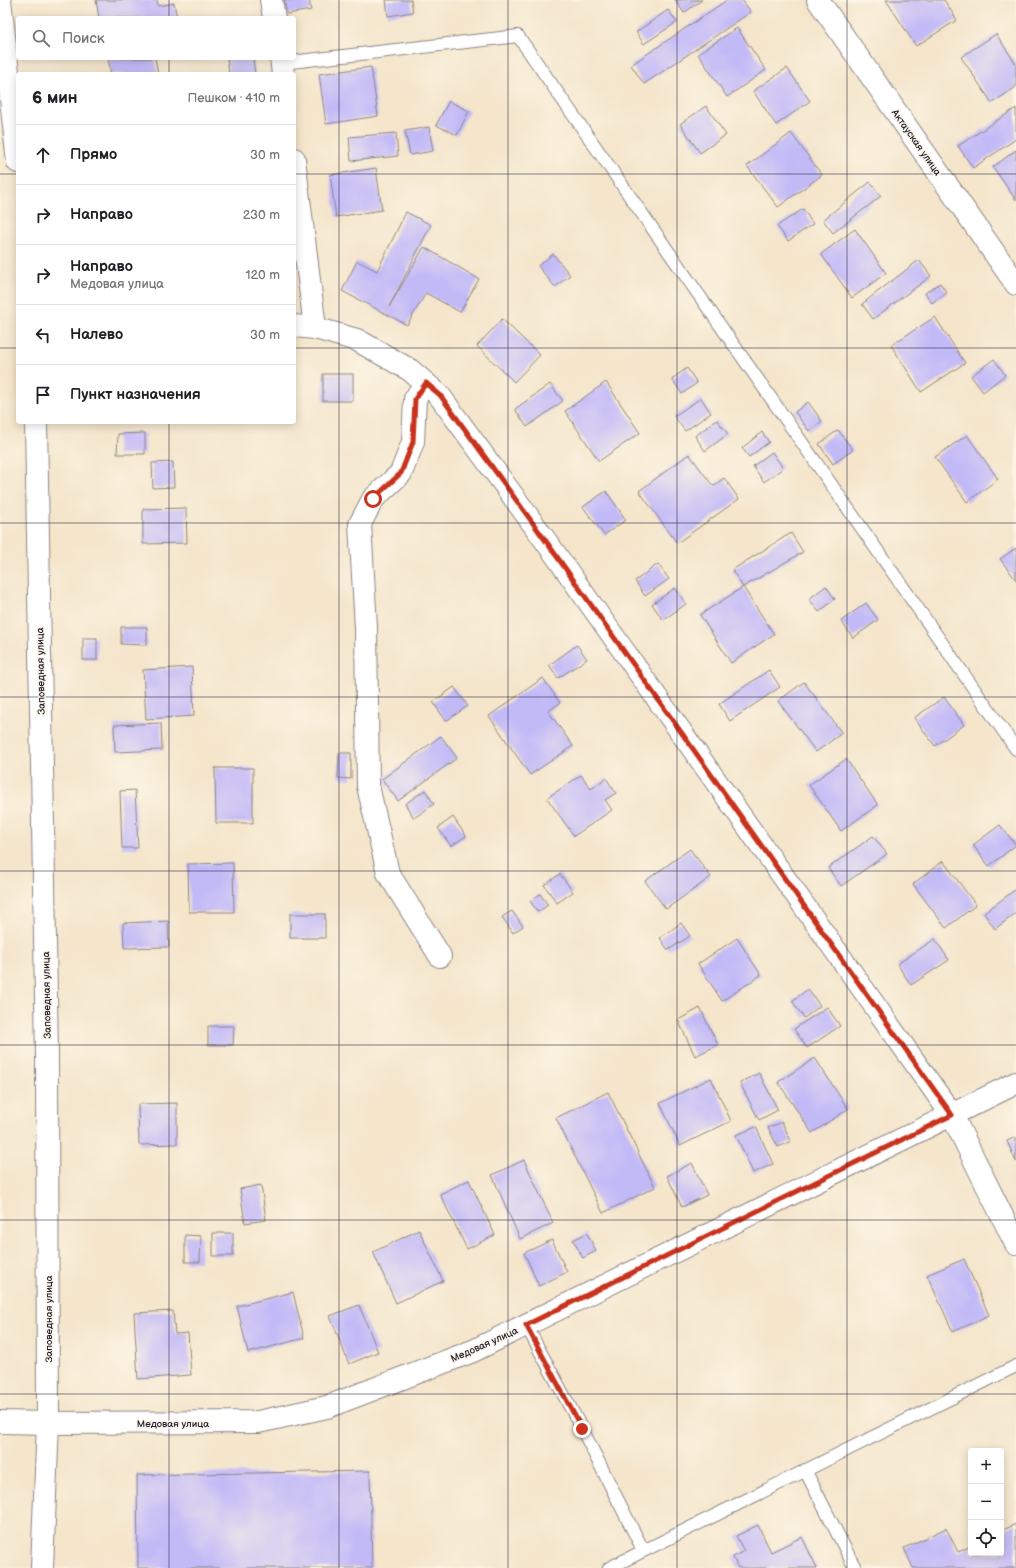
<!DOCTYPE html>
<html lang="ru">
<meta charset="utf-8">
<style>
body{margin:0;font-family:"Balsamiq Sans",sans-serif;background:#f2f2f2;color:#202124}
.controls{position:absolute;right:12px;bottom:12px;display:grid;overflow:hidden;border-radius:4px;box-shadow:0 2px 10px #0003}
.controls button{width:36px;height:36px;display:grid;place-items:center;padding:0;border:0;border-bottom:1px solid #e0e0e0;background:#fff;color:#202124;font:20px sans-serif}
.stop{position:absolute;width:12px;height:12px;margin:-9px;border:3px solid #c8321e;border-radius:50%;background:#fff}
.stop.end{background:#c8321e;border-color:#fff;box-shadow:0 1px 4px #0008}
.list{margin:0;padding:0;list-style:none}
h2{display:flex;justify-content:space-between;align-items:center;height:52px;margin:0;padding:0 16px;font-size:17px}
h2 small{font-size:13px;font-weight:400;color:#757577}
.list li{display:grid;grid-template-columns:26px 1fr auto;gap:12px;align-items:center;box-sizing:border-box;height:60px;padding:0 16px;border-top:1px solid #e0e0e0}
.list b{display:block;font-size:15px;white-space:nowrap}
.list p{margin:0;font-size:13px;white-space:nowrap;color:#757577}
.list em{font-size:13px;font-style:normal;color:#757577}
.icon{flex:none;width:22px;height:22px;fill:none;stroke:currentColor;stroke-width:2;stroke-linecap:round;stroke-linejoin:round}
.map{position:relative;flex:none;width:1016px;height:1568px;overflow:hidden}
.search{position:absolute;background:#fff;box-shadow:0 2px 10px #0003;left:16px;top:16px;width:280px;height:44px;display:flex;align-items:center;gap:10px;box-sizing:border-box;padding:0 14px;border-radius:4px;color:#757577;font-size:15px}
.panel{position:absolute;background:#fff;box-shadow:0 2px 10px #0003;left:16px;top:72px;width:280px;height:352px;border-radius:4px}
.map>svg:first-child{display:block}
</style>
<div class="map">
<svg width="1016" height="1568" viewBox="0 0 1016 1568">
<rect width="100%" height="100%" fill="#fcf5e5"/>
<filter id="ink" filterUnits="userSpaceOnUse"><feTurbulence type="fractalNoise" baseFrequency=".025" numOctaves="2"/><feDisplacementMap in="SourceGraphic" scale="8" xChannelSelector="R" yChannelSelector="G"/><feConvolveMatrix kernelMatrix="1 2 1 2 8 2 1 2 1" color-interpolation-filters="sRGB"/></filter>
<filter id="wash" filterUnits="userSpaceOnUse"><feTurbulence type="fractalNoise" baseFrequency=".012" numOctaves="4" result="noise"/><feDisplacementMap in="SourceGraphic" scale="16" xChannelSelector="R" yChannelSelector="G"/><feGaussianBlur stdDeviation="0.9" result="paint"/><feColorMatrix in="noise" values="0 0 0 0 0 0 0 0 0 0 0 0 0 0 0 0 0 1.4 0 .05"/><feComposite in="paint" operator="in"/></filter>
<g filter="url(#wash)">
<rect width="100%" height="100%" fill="#f4e5cb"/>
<g id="blocks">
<g fill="#c2baf7">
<polygon points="96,0 157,0 158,6 174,3 177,18 99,18"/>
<polygon points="284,0 309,0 311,10 287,14"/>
<polygon points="386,0 411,0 413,12 388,16"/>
<polygon points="675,0 702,0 684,13"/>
<polygon points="727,0 742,0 751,12 644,84 631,65"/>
<polygon points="886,0 944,0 957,20 916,46"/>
<polygon points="668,10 677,22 644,44 636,32"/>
<polygon points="737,28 766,70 727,97 698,54"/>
<polygon points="996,34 1016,64 1016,87 992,103 961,57"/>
<polygon points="108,58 155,58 158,74 111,74"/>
<polygon points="227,58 253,58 255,74 229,74"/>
<polygon points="371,67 378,116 326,124 319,74"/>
<polygon points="787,68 810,101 776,125 753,91"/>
<polygon points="449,101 469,111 457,135 436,125"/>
<polygon points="706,106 726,135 700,153 680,124"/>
<polygon points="1016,108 1016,139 973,168 958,146"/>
<polygon points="429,127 433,151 410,155 405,131"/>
<polygon points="396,133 398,156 351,161 349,137"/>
<polygon points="791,133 822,175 778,207 747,166"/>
<polygon points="1016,150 1016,200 993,167"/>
<polygon points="376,168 382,210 336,217 330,175"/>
<polygon points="870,182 881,196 833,233 823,220"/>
<polygon points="803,209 813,224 788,241 777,226"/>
<polygon points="406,212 431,225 389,307 424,247 479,279 460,312 426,293 407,325 342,291 357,261 377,271"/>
<polygon points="855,229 886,273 852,298 821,254"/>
<polygon points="553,254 570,275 555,287 538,266"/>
<polygon points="919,260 931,276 873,319 862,304"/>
<polygon points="940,283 947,293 932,303 925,293"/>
<polygon points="935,317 965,363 921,392 891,345"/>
<polygon points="502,319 540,355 514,382 477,346"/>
<polygon points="994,359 1005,375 983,392 971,376"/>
<polygon points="687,368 697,383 682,394 672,379"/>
<rect x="323" y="374" width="30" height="27"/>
<polygon points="606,382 640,433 599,461 565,411"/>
<polygon points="550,384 563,401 527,427 515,409"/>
<polygon points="701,398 711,413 685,431 674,416"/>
<polygon points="808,402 822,421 809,431 795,412"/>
<polygon points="717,420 728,434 705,451 695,436"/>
<polygon points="838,430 853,450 833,464 819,444"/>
<polygon points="762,432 769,442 749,457 742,448"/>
<polygon points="145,433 145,454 117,454 118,434"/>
<polygon points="967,435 998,479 967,502 935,457"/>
<polygon points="772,452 783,468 764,482 753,466"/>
<polygon points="689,454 713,486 724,478 739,499 677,543 639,491"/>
<polygon points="173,462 174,487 153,488 152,463"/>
<polygon points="606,491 626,520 604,535 583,507"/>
<polygon points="186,508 187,543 143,544 143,509"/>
<polygon points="791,533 803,552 743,587 732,570"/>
<polygon points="1016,548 1016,580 1000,559"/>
<polygon points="658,564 669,579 645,596 635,581"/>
<polygon points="826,586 835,599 819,612 809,599"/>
<polygon points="743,587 774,634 731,663 700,615"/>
<polygon points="675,588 686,604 663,620 652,604"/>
<polygon points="866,603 878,620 853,638 841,621"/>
<polygon points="121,627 147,627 147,645 121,644"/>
<rect x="83" y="638" width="14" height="22"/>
<polygon points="577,645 587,659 558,678 549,665"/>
<polygon points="192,667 194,716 146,719 143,670"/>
<polygon points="769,670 780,687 730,721 719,704"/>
<polygon points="543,678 560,703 548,711 573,746 530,775 489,716"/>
<polygon points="804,682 842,733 816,752 778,701"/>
<polygon points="454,687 468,706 446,721 433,702"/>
<polygon points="944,697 964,725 935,746 914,718"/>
<polygon points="161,723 162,750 115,752 114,725"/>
<polygon points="441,736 457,758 398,801 382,779"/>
<polygon points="339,753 351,753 351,779 338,778"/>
<polygon points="846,759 878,805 841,831 809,785"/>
<polygon points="215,768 253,768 253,823 216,823"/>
<polygon points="581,775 591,789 606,778 616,793 605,800 612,810 574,836 547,798"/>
<polygon points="135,790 138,848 122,848 120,791"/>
<polygon points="425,790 434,804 414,818 405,804"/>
<polygon points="453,817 466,836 451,846 438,828"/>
<polygon points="1000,825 1016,845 989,866 973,845"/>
<polygon points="873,836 887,854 841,886 828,868"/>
<polygon points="690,849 711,877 666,909 645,881"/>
<polygon points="943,861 976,905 946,928 913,884"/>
<polygon points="233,863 234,912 189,912 188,864"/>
<polygon points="560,874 573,892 557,903 544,885"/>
<polygon points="1016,889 1016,913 995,929 984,913"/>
<polygon points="540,894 548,905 538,912 530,901"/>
<polygon points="512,911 523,926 513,933 502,917"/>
<rect x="290" y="914" width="35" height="24"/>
<polygon points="168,921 169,947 124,948 123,923"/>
<polygon points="681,923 690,936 668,950 660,938"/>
<polygon points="737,938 761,975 722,1001 698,964"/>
<polygon points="935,939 949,960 911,985 897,964"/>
<polygon points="808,989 820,1006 804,1018 792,1001"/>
<polygon points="827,1007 840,1026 807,1048 794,1029"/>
<polygon points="700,1008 718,1045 695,1056 678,1020"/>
<polygon points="208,1026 234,1026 233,1045 208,1045"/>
<polygon points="815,1058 848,1109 812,1133 778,1082"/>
<polygon points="759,1073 778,1110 759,1120 740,1083"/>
<polygon points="711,1078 731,1121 680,1146 660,1103"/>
<polygon points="608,1092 655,1187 603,1213 556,1118"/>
<polygon points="177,1103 177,1144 139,1145 138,1104"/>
<polygon points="782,1122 791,1141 778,1147 768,1128"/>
<polygon points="756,1127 773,1164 753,1173 736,1135"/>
<polygon points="1016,1137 1016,1162 1007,1141"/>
<polygon points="524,1160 553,1223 520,1239 492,1175"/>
<polygon points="692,1163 707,1195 682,1207 667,1176"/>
<polygon points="469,1180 495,1235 467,1249 440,1194"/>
<polygon points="261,1185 266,1220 245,1223 240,1189"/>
<polygon points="419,1230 443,1281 396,1303 373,1252"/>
<rect x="213" y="1233" width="20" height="23"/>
<polygon points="587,1233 596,1251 583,1258 573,1240"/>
<polygon points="185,1235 201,1236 200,1262 185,1262"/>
<polygon points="552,1240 567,1272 539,1286 524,1253"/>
<polygon points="964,1259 989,1315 953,1332 927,1275"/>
<polygon points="293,1292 304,1338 248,1353 237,1306"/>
<polygon points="359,1305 378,1352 349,1364 330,1316"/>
<polygon points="173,1311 175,1334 188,1333 191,1375 138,1379 134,1313"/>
<polygon points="370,1471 372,1568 138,1568 137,1475"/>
<polygon points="1016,1524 1016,1568 913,1568 904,1548 946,1528 958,1552 971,1546 971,1553 1001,1553 1001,1531"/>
<polygon points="758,1525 771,1552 802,1537 817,1568 738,1568 733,1557 744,1551 736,1536"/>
</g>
</g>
</g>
<g filter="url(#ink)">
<use href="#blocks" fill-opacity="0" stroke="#8b8483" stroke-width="1"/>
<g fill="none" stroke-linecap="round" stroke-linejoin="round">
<g stroke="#8b8483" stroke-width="14">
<g id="service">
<polyline points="282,63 518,36 1016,749"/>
<polyline points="526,1325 582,1429 643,1550"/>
<polyline points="805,1470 855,1568"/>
<polyline points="609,1568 1016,1366"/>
</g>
</g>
<g stroke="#8b8483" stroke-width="24">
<g id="minor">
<polyline points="0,0 18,162"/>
<polyline points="271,0 274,18"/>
<polyline points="818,0 1016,284"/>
<polyline points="281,58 283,74"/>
<polyline points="294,159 315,328"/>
<polyline points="294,326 315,328 357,340 410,370 439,395 548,544 952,1115 1016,1244"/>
<polyline points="425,383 415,399 413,442 401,473 373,499 360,524 366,627 368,786 388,873 440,956"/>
<polyline points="36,422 47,1055 48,1423 42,1568"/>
<polyline points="0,1422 48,1423 258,1422 327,1407 473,1351 1016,1083"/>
</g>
</g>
<use href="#service" stroke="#fff" stroke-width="12"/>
<use href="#minor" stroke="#fff" stroke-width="22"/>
</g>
</g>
<g fill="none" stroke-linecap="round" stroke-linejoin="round" filter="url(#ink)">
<polyline stroke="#c8321e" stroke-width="5" points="373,499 401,473 413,442 415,399 426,383 440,395 548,544 952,1115 526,1325 582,1429"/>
</g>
<path fill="none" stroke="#22223b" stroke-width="1" stroke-opacity="0.55" d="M169,0V18M339,0V1568M508,0V1568M677,0V1568M847,0V1568M169,58V74M0,174H18M294,174H1016M0,348H18M294,348H1016M169,422V1568M0,523H1016M0,697H1016M0,871H1016M0,1045H1016M0,1220H1016M0,1394H1016"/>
<g text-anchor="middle" stroke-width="3" stroke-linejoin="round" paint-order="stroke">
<g font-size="10" fill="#22223b" stroke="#fcf5e5">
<text transform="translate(917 142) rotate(55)" y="4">Актауская улица</text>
<text transform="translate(40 671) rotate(-91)" y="4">Заповедная улица</text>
<text transform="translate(46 995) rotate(-91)" y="4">Заповедная улица</text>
<text transform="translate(48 1319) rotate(-90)" y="4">Заповедная улица</text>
<text transform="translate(484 1344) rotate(-24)" y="4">Медовая улица</text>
<text x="173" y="1427">Медовая улица</text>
</g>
</g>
</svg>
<div class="controls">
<button>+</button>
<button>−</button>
<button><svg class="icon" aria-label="locate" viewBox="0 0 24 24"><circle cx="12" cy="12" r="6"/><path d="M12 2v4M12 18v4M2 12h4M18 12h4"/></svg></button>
</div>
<div class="stop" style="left:373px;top:499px"></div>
<div class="stop end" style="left:582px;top:1429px"></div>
<div class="search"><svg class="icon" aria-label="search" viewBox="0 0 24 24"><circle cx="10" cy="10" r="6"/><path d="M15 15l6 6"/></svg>Поиск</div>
<section class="panel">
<h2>6 мин<small>Пешком · 410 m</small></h2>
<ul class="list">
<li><svg class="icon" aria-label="ahead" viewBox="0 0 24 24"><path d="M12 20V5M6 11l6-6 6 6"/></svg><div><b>Прямо</b></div><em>30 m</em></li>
<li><svg class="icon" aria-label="right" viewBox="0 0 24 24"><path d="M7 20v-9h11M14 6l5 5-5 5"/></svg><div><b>Направо</b></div><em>230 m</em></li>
<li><svg class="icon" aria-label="right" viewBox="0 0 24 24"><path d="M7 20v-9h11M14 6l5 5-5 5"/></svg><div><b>Направо</b><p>Медовая улица</p></div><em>120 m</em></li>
<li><svg class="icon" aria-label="left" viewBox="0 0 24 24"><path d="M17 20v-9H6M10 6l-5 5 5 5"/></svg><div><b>Налево</b></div><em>30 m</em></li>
<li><svg class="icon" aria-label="arrive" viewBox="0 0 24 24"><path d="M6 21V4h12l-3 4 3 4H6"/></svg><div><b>Пункт назначения</b></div></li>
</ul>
</section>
</div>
